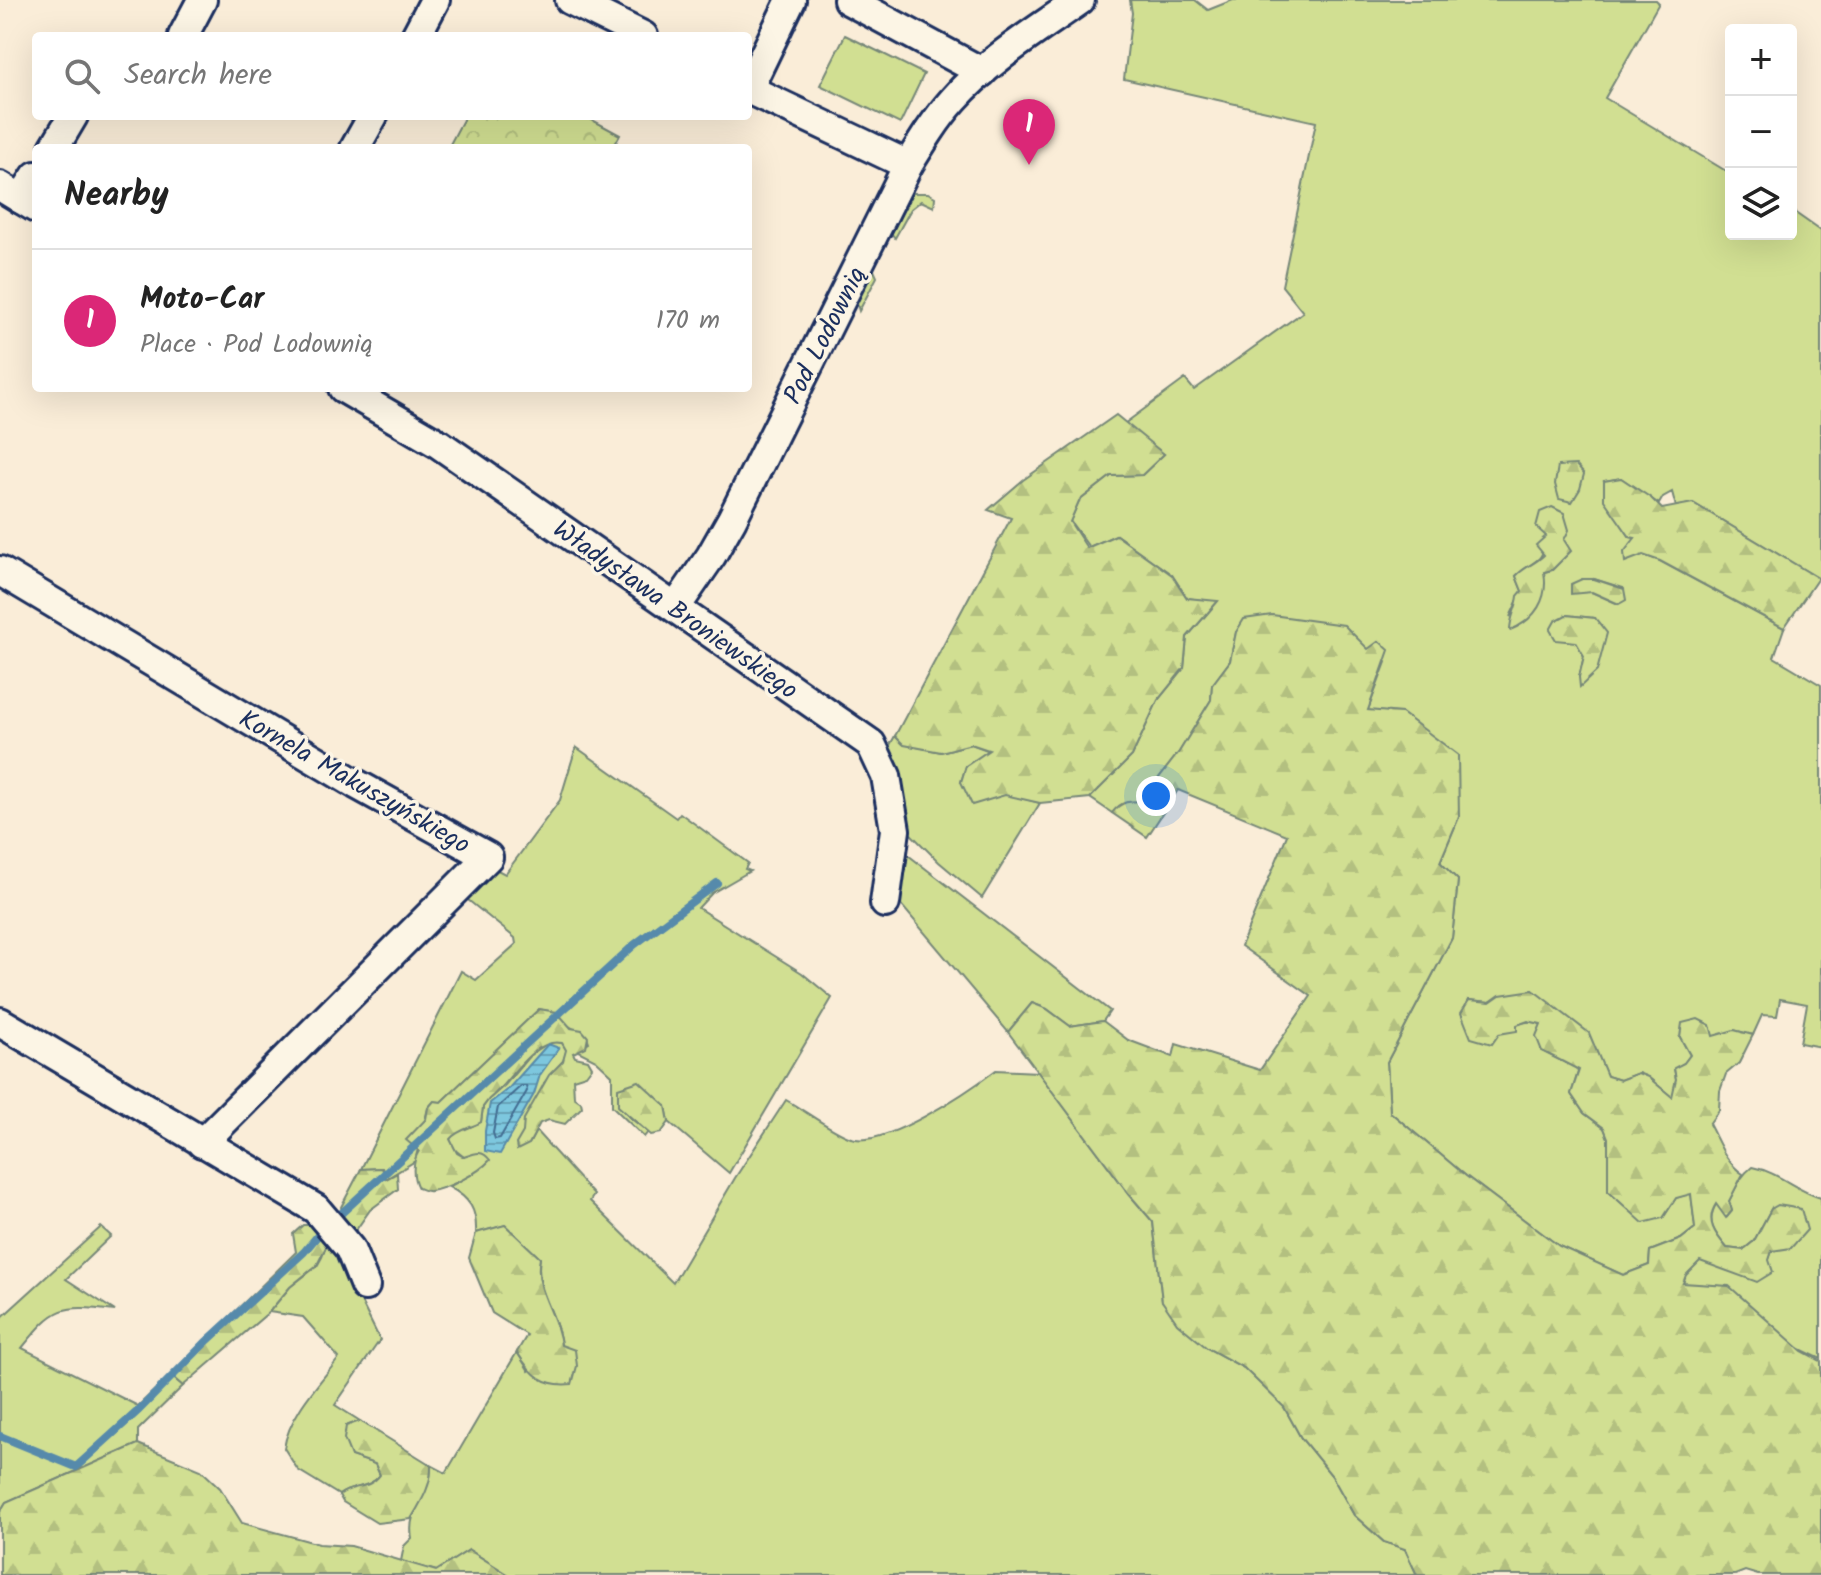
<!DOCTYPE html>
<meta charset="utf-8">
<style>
body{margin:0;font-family:Kalam,sans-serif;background:#f6f6f6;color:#222}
.controls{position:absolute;right:24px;top:24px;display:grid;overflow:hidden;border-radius:8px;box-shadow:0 8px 32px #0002}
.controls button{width:72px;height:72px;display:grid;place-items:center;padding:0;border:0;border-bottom:2px solid #e0e0e0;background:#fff;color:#222;font:40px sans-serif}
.you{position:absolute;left:1156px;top:796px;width:28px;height:28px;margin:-20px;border:6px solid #fff;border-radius:50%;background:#1a73e8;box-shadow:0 0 0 12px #1a73e833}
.badge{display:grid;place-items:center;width:52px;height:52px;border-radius:50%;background:#db2777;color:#fff;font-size:26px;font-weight:700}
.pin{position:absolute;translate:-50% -66px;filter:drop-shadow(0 2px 4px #0008)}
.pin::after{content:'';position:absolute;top:42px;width:28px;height:24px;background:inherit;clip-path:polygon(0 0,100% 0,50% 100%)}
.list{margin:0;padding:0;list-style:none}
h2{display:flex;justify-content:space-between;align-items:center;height:104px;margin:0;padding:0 32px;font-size:34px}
h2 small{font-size:26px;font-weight:400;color:#767676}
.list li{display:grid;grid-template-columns:52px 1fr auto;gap:24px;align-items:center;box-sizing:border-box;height:144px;padding:0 32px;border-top:2px solid #e0e0e0}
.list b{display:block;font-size:30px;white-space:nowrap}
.list p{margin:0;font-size:26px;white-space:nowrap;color:#767676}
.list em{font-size:26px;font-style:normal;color:#767676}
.icon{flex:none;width:44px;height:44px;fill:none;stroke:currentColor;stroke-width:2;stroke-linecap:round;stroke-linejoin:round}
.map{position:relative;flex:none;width:1821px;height:1575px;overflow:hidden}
.search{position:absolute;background:#fff;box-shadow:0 8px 32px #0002;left:32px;top:32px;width:720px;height:88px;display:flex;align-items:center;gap:20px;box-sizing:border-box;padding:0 28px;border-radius:8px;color:#767676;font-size:30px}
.panel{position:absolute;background:#fff;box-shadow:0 8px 32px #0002;left:32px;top:144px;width:720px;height:248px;border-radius:8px}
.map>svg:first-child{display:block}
</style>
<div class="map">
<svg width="1821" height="1575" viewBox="0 0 1821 1575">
<defs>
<pattern id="forest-firs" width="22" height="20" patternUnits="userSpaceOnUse" patternTransform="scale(2)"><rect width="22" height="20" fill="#d1df92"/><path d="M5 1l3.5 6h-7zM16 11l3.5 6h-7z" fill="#b3c080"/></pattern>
<pattern id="park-crowns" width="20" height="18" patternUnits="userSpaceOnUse" patternTransform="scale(2)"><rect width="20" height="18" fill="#d1df92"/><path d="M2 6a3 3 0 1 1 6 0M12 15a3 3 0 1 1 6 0" fill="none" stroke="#b3c080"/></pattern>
<pattern id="water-rules" width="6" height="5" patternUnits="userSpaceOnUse" patternTransform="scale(2)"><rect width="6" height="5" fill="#7dc7de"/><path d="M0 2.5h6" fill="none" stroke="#66a2b7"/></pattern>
</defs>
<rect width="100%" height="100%" fill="#faedd8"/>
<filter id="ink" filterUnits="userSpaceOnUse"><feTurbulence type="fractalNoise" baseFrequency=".0125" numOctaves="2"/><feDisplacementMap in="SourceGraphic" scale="16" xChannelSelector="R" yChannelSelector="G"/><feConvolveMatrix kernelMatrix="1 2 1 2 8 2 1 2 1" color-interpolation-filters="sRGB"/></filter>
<g filter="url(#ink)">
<g fill="#d1df92" stroke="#768778" stroke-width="2" fill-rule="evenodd">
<path d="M1130,0H1195L1208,10L1233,0H1656L1659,3L1605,98L1731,174V234H1791V210L1821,231V580L1693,503L1676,507L1672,492L1663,497L1659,504L1621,478L1604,481L1622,525L1630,537L1636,538L1644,555L1660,561L1784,628L1774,657L1821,685V1047L1800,1043L1807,1004L1780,999L1777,1016L1762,1015L1753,1035L1734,1030L1719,1036L1680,1037L1690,1055L1684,1063L1674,1069L1676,1079L1673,1098L1648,1077L1638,1073L1620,1080L1607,1076C1591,1042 1562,1014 1533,990L1490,1002L1469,1000L1499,1034C1513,1027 1527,1016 1542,1025L1541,1051L1576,1068L1578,1072L1571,1094L1584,1113L1604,1128L1608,1138V1191L1624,1205L1663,1218L1676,1198L1691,1193L1695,1228L1681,1239L1650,1251L1649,1265L1623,1275L1559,1246L1466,1176L1390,1112L1387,1062L1452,938L1458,880L1440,862L1459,817L1368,710L1386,662L1368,649L1236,632L1230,661L1212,685L1211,700L1179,752L1155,783L1148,802C1132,801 1122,800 1112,813L1090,798L1132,756L1158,700L1184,668L1187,637L1217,602L1187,598L1172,575L1116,535L1089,547L1070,521L1079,501L1111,476L1142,475L1164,454L1124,424L1185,379L1194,390L1303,312L1282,286L1316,122L1124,79L1132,13ZM1547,536L1570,551L1552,570L1544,572L1510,617L1522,591L1516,576C1533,558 1542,568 1547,536ZM1594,579L1623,588L1618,604L1591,592ZM1566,615L1595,618L1579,677L1584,656Z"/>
<polygon points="845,35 924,74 900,124 820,85"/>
<polygon points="912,193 928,193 935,197 934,207 921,201 911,209 895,238 891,233"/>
<polygon points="873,268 877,277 859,311 856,300"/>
<polygon points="895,736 903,744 941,752 971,744 990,751 966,766 961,782 1040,803 982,898 939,862 897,820 881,761"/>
<path d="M576,747L676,818L680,813L748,863L745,869L750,871L712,893L698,908L802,973L832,998L729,1173L669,1122L666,1106L629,1117L648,1132L644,1137L612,1106V1075L596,1060L576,1050L589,1042C585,1029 579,1033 569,1026C553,1016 561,1013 539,1009L441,1102L434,1101L428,1108L415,1161L386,1179L382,1168L361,1169L461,971L476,980L516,944L515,938L463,896L492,867L505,874L560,800Z"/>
<polygon points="908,855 1110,1011 1103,1021 1070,1026 1047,1009 1032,1003 1008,1032 892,894 894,860"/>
<path d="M551,1041L562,1043L567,1050L563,1061L544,1083L529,1144L536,1131L594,1195L590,1201L673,1283L735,1178L786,1100C804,1110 833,1132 851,1138C884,1149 970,1090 996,1070L1038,1072L1129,1194L1153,1222L1162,1301L1207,1348L1244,1368L1284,1407L1301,1438L1332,1476L1354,1515L1384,1542L1405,1549L1417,1575H509L469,1550L437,1571L401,1561L404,1546L412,1538C406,1507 433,1494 431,1465L446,1473L517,1352L529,1371L561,1345C558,1313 534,1291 540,1258L505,1225L476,1233C477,1210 470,1198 449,1187L474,1173C471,1168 468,1161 464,1157C457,1151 452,1150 450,1139L455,1133L481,1122L483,1107L489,1099L505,1085L530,1055Z"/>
<path d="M1752,1167C1779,1172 1796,1191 1821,1198V1359L1798,1348L1766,1321L1683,1284L1685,1275L1700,1260L1714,1265L1769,1259L1772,1251L1771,1209L1754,1241L1743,1250L1727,1248C1714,1233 1705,1221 1717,1203L1727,1217L1732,1211L1729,1201C1736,1188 1740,1176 1752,1167Z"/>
<path d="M321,1221L380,1340L335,1405L360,1421L346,1426L351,1456L375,1464L380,1475C369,1490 353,1484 339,1495L298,1470L284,1448C289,1415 319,1384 339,1358L303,1317L269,1312L290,1287L317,1266L322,1257L326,1247Z"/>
<path d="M101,1227L111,1236L66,1279L115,1311C61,1304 56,1306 22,1348L138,1406L170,1375L183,1386L138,1430V1444L6,1502L0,1512V1319Z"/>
</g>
<g fill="url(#forest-firs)" stroke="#768778" stroke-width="2">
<polygon points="1116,415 1164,454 1142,475 1111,476 1079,501 1070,522 1087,548 1116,535 1172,575 1187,598 1218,601 1187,637 1184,668 1158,700 1132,756 1090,798 1040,803 1005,795 972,805 961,782 966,766 989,750 971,744 941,752 904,745 895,736 1011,518 988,510 1023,480"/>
<polygon points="1576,465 1584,474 1580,489 1572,502 1559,499 1555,484 1558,466"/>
<polygon points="1621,478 1651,498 1662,509 1693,503 1818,578 1784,628 1660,561 1643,555 1625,562 1624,552 1635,538 1630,537 1604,500 1604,481"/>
<path d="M1552,507L1564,513L1569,530L1564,540L1571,551L1552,570L1544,572C1549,599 1535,620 1510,630C1510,617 1517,608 1518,596L1522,591L1516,576C1524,567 1535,564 1544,555L1536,545L1546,536L1536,527L1540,512Z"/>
<polygon points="1582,579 1594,579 1624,589 1626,600 1619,604 1592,592 1571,594 1571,584"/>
<path d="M1272,615L1344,625L1368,649L1379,641L1389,650L1368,710L1402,713L1458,755L1459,817L1440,862L1458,880L1452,938L1387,1062L1390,1112L1466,1176L1559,1246L1623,1275L1649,1265L1650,1251L1681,1239L1695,1228L1691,1194L1676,1198L1663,1218L1643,1223L1608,1191V1138L1604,1128L1584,1113L1571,1094L1579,1070L1542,1051L1536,1036L1541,1024L1528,1021L1517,1025V1031L1499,1034L1492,1044L1471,1038L1461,1013L1469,1000L1490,1002L1500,995L1533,990L1589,1033L1607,1076L1620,1080L1638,1073L1648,1077L1672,1097L1676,1079L1674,1068L1684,1063L1690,1055L1680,1037L1682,1023L1698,1019L1710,1025L1713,1036L1734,1030L1753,1035L1739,1063L1726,1074L1720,1091L1719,1110L1709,1124C1719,1142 1725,1162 1743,1174L1729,1201L1732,1211L1726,1218L1716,1204C1705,1221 1715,1234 1727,1248L1743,1250L1754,1241L1771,1209L1778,1205L1801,1209L1807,1230L1791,1248L1772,1251L1769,1260L1773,1272L1757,1282L1700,1261L1686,1275L1683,1283L1729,1286L1802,1351L1821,1361V1575H1758L1745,1571L1735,1575H1417L1405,1549L1384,1542L1354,1515L1332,1476L1301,1438L1284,1407L1244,1368L1207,1348L1177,1323L1162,1301L1153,1222L1129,1194L1008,1032L1032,1003L1047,1009L1070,1026L1103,1021L1128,1040L1173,1057L1176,1044L1260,1070L1311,996L1241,946L1287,835L1178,790L1147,837L1112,813C1123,799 1131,801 1148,802L1155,783L1179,752L1211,700L1212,685L1230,661L1236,632L1244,619Z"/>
<polygon points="1566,615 1595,618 1607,633 1597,671 1580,687 1579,677 1584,656 1576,642 1556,640 1550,630 1555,621"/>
<path d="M539,1009L557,1012L571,1028L582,1030L588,1037L586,1047L573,1053L575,1057L588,1060L592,1067L586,1075L573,1079L574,1097L581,1102L582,1107L565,1124L549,1120L540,1123L529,1144L517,1150L516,1144L523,1132L524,1119L549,1075L563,1061L566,1050L562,1043C533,1037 510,1082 489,1099L483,1107L481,1122C471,1128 457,1130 450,1139L457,1153L464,1157C475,1153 482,1149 490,1160C479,1173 447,1189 430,1191C427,1192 421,1189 418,1188C412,1177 412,1162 419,1151L406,1140L426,1119L428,1108L434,1101L441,1102Z"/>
<polygon points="639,1081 666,1106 669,1122 661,1133 651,1135 618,1106 618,1088"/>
<polygon points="382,1168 386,1179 397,1173 398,1189 370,1210 356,1230 346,1231 341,1207 361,1169"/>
<polygon points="303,1225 315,1225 325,1238 326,1247 317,1265 290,1287 269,1312 183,1386 170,1375 296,1252 293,1234"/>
<path d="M505,1225L540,1258C533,1291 558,1313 561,1345L575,1350L577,1366L572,1384C544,1387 532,1376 517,1352L527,1335L492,1313L469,1258L476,1233Z"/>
<path d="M360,1421L431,1465C432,1485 421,1502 411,1519L377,1523L343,1502L339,1495C353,1484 369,1490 380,1475L375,1464L351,1456L344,1439L346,1426Z"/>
<polygon points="138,1444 201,1470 220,1488 242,1523 319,1544 351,1546 436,1571 469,1550 509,1575 0,1575 0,1512 6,1502"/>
</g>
<polygon fill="url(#park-crowns)" stroke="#768778" stroke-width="2" points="465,116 585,116 620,135 613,148 448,148"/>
<polygon fill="url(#water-rules)" stroke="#568aab" stroke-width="2" points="548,1044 559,1048 540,1075 534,1094 500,1154 485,1151 485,1131 490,1103 509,1088"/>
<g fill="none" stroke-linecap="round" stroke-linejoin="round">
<polygon stroke="#426c91" stroke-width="2" points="521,1086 526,1086 527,1091 500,1138 495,1139 493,1133 498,1107"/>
<g stroke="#568aab" stroke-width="8">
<polyline points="334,1220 634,945 717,883"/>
<polyline points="0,1436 76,1467 139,1410 205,1343 304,1252 324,1228"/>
</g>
<g stroke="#1b2f5e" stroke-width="34">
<g id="minor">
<polyline points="570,0 643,36"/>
<polyline points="848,0 982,72"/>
<polyline points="183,36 202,0"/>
<polyline points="416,36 435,0"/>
<polyline points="748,89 908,165"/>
<polyline points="748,89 791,0"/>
<polyline points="54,148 73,116"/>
<polyline points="355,148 373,116"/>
<polyline points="0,186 36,208"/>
<polyline points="21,199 36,176"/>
<polyline points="343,388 439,444 871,744 886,776 895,830 885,903"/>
<polyline points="0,571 356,784 488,857 202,1143"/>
<path d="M676,607L711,556L732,519L908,165C922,142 936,119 954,99C989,59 1038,30 1080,0"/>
<polyline points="0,1022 316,1209 350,1249 365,1286"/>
</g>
</g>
<use href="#minor" stroke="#fcf5e5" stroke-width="28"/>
</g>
</g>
<g text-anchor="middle" stroke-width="7" stroke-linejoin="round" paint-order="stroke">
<g font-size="26" fill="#1b2f5e" stroke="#fcf5e5">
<text transform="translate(824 335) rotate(-63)" y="9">Pod Lodownią</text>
<text transform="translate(676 609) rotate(35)" y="9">Władysława Broniewskiego</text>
<text transform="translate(355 781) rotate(30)" y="9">Kornela Makuszyńskiego</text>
</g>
</g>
</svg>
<div class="controls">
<button>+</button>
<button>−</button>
<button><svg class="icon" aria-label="layers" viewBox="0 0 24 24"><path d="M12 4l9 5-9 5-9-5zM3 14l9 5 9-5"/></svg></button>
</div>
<div class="you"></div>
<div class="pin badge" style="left:1029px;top:165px">1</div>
<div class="search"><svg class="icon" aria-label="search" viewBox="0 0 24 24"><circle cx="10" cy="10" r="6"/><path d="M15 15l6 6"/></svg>Search here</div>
<section class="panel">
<h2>Nearby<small></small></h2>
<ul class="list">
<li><span class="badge">1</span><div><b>Moto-Car</b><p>Place · Pod Lodownią</p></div><em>170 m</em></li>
</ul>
</section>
</div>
